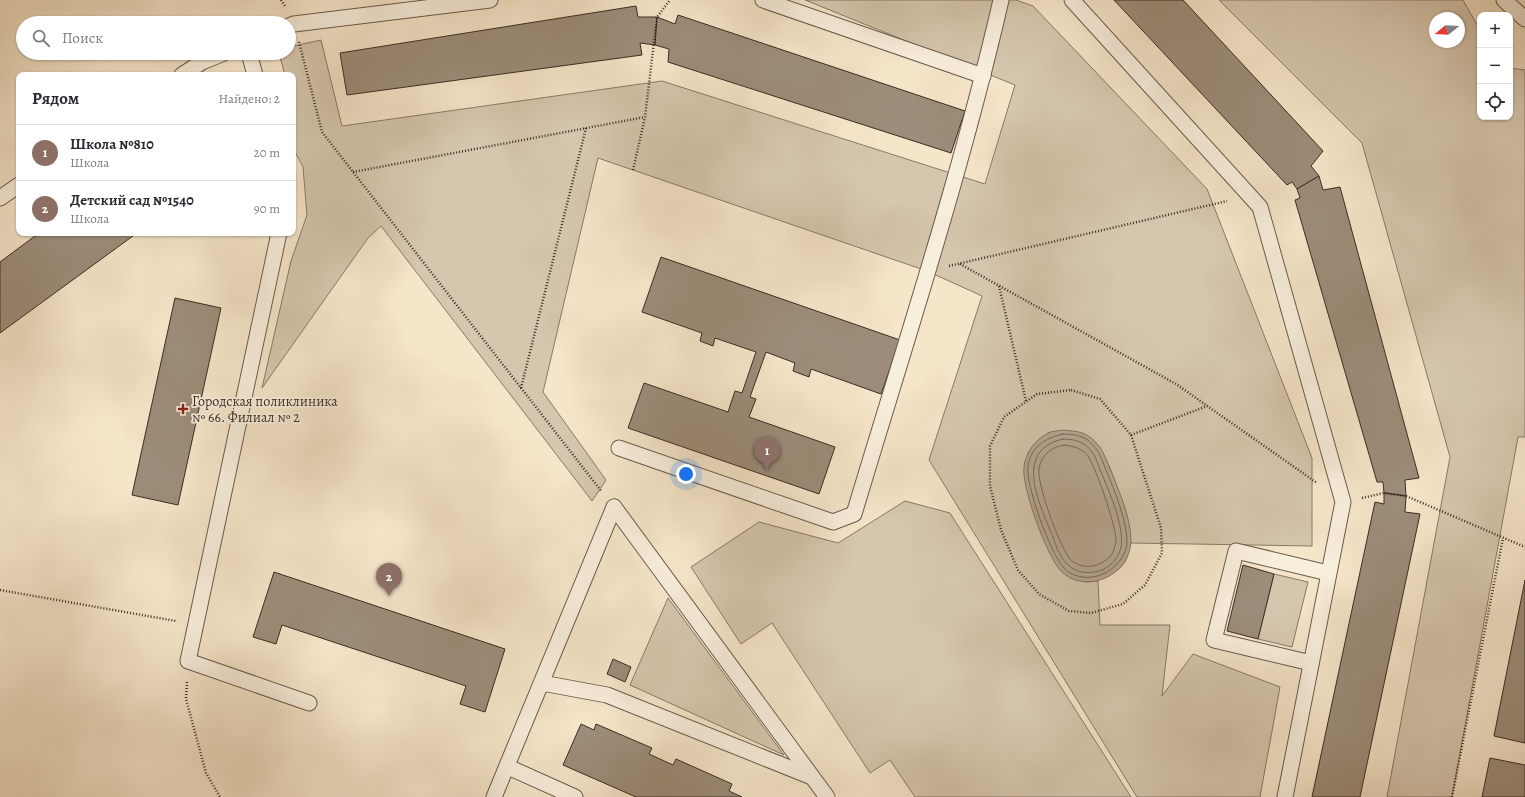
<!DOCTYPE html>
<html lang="ru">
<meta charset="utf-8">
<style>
body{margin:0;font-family:Alegreya,serif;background:#f2f2f3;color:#2b2b33}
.controls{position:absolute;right:12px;top:12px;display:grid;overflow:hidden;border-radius:8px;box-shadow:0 1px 3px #0004}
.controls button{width:36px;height:36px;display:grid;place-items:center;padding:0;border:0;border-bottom:1px solid #e1e1e2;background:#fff;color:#2b2b33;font:20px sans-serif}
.compass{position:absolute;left:1429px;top:12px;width:36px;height:36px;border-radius:50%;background:#fff;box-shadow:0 1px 3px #0004;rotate:252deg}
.you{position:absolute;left:686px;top:474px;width:14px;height:14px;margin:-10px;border:3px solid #fff;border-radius:50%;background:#1a73e8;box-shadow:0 0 0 6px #1a73e833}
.badge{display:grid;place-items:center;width:26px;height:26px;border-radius:50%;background:#111827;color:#fff;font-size:13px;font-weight:700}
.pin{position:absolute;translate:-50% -33px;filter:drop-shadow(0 1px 2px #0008)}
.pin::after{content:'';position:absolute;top:21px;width:14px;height:12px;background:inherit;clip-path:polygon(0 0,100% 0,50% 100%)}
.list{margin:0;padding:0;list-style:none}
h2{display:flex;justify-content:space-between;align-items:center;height:52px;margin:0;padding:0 16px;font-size:17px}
h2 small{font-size:13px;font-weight:400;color:#7c7c81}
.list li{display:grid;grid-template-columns:26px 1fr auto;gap:12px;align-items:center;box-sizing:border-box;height:56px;padding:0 16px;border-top:1px solid #e1e1e2}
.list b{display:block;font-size:15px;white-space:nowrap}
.list p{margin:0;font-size:13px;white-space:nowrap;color:#7c7c81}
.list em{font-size:13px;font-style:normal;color:#7c7c81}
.icon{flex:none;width:22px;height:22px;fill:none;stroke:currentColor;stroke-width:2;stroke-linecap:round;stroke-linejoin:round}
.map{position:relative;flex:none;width:1525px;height:797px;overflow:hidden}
.search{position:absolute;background:#fff;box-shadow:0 1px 3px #0004;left:16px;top:16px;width:280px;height:44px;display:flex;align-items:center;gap:10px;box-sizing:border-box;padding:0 14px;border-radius:22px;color:#7c7c81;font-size:15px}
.panel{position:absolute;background:#fff;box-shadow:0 1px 3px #0004;left:16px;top:72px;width:280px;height:164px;border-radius:8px}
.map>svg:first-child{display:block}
</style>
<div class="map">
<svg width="1525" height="797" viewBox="0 0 1525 797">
<rect width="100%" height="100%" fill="#f5e5c9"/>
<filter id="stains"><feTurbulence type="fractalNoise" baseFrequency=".005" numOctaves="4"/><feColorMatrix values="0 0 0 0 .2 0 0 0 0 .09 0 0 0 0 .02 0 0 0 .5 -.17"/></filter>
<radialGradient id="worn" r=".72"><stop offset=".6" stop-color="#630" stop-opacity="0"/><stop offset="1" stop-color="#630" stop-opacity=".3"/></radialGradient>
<g fill="#d5c6ad" stroke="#887968" fill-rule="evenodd">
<path d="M805,0H1016L1033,6L1207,189L1312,458V546L1131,543C1129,521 1109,450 1091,438C1086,435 1056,434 1048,433L1037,441L1028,453L1086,582L1098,581L1100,625H1170L1162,696L1193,654L1280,687L1260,797H1137L929,460L982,296L927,271L598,158L543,392L606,480L592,501L381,226L368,238L262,388L291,261L307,215L303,167L293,148V75H285L279,53H289V47L321,40L342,126L662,81L985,184L1015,85Z"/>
<path d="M1219,0H1463L1480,30V117H1510V68L1525,70V437H1518L1452,797H1387L1450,457L1362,143ZM1435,18H1459V42H1435Z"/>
<polygon points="905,501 950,513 1131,797 915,797 890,760 870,773 772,623 741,644 691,567 759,522 838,543"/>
<polygon points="1274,574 1308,582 1292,647 1258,639"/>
<polygon points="668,598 784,755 630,685"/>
</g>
<path fill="#b6a691" stroke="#857565" d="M1063,430C1073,431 1083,431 1091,438C1094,441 1097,444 1100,447C1104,453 1107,462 1110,469C1119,491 1131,517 1131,542C1131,548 1128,556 1125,562C1111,582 1080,590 1061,571C1047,557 1021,486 1024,467C1025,453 1036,439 1048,433C1052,431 1058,431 1063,430Z"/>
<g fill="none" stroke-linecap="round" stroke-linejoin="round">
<g stroke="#78695a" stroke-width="1">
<path d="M1063,434C1072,434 1081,435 1089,441C1091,444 1095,447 1097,450C1101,456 1103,463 1106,470C1114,489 1127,521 1127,542C1127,548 1124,555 1121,559C1109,577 1081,585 1064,568C1051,555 1025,484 1028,466C1031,447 1045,438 1063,434Z"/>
<path d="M1063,439C1075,439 1085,442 1092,452C1096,457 1098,465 1101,472C1109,491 1118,512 1121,532C1122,539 1122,547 1119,553C1111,573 1083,579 1068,565C1058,556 1055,541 1050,530C1037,498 1015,450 1063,439Z"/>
<path d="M1064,445C1073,446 1082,448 1088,456C1096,468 1117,528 1116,542C1115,546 1114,550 1112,554C1103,566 1085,571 1072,561C1061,552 1036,482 1039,468C1042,454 1052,447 1064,445Z"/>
</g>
</g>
<g fill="#9c8c79" stroke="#3b2c23">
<polygon points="1114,0 1183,0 1323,151 1311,166 1319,176 1297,189 1292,182 1287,185"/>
<polygon points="636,6 638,17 657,17 655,45 640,43 642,55 347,95 340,53"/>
<polygon points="678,15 965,111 951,153 668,62 669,49 655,45 657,17 675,24"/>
<polygon points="1319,176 1323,190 1340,187 1419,478 1405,480 1406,496 1384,493 1383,482 1377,482 1295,200 1300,198 1297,189"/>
<polygon points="39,233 137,233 0,333 0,262"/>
<polygon points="661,257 900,340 881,394 811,369 809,377 793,371 795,363 766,352 750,397 756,399 749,417 835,447 819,494 628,428 644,383 728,412 735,391 742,393 756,352 715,338 713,346 700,341 702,333 642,312"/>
<polygon points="175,298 221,308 178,505 132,495"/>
<polygon points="1384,493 1406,496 1405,512 1420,514 1360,797 1312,797 1375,502 1384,504"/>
<polygon points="1243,565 1274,574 1258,639 1227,631"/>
<polygon points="274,572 505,649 485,712 460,704 466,686 282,625 276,644 253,637"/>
<polygon points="1525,580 1525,743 1494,736"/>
<polygon points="613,659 631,667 625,682 607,674"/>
<polygon points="581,724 594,730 596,724 652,748 649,754 673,765 676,759 732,784 729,791 742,797 636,797 563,765"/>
<polygon points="1490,758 1525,765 1525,797 1482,797"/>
</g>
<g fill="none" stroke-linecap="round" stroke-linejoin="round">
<g stroke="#6a5a4c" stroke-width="17">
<g id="lane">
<polyline points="763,0 983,76"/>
<polyline points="1072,0 1260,207 1343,502 1285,797"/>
<polyline points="1504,0 1525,19"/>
<polyline points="289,26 294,24 490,0"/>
<polyline points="249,53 255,75"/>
<polyline points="182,75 202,62 224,53"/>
<polyline points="0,198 19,185"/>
<polyline points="279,233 188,661 309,703"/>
<path d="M619,448L833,522L854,514C905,344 961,174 1001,0"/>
<polyline points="614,507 827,797"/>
<polyline points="1311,663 1214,640 1236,551 1328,573"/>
<polyline points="542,683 607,695 812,777"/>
<polyline points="508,767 575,797"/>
<polyline points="494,797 614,507"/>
</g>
</g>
<g stroke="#3b2c23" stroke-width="2.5" stroke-dasharray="1 2" stroke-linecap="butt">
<polyline points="281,0 285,6"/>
<polyline points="299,42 322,132 602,492"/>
<polyline points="633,170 645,117 657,17 670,0"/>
<polyline points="353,172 645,117"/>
<polyline points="960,264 1176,384 1317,483"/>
<polyline points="949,266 1227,201"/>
<polyline points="999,286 1026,401"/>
<polyline points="521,388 586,128"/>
<polygon points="1071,390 1100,399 1131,435 1161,528 1162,553 1145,585 1123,604 1091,613 1069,611 1039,594 1018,570 1001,530 990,486 990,446 1004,417 1037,394"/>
<polyline points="1131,435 1207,406"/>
<polyline points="1362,498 1384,493 1406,496 1525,547"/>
<polyline points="0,590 176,621"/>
<polyline points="187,682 186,699 206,773 220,797"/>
<polyline points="1452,797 1503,538"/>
</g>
<use href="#lane" stroke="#f8eedc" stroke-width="15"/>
</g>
<path fill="#8f2418" stroke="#f8eedc" stroke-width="1.5" d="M181 403h4v4h4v4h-4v4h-4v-4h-4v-4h4z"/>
<g text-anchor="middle" stroke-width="3.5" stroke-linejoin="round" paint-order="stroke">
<g font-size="14" fill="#3b2c23" stroke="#f8eedc" text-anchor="start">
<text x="192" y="406">Городская поликлиника<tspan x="192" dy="16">№ 66. Филиал № 2</tspan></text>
</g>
</g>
<rect width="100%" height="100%" filter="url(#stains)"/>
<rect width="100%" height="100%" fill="url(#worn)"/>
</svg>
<div class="controls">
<button>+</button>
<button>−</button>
<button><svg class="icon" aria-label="locate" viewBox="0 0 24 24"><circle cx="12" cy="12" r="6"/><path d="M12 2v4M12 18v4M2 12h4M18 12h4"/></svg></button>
</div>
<svg class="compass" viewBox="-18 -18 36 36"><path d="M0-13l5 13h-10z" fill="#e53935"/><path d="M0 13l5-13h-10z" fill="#7c7c81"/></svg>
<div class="you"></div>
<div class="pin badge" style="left:767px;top:470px;background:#8d6e63">1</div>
<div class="pin badge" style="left:389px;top:596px;background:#8d6e63">2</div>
<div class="search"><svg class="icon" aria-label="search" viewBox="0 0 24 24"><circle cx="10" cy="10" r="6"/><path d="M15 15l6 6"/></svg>Поиск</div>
<section class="panel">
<h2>Рядом<small>Найдено: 2</small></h2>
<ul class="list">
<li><span class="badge" style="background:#8d6e63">1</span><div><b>Школа №810</b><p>Школа</p></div><em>20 m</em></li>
<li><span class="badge" style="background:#8d6e63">2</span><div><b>Детский сад №1540</b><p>Школа</p></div><em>90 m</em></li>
</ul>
</section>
</div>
